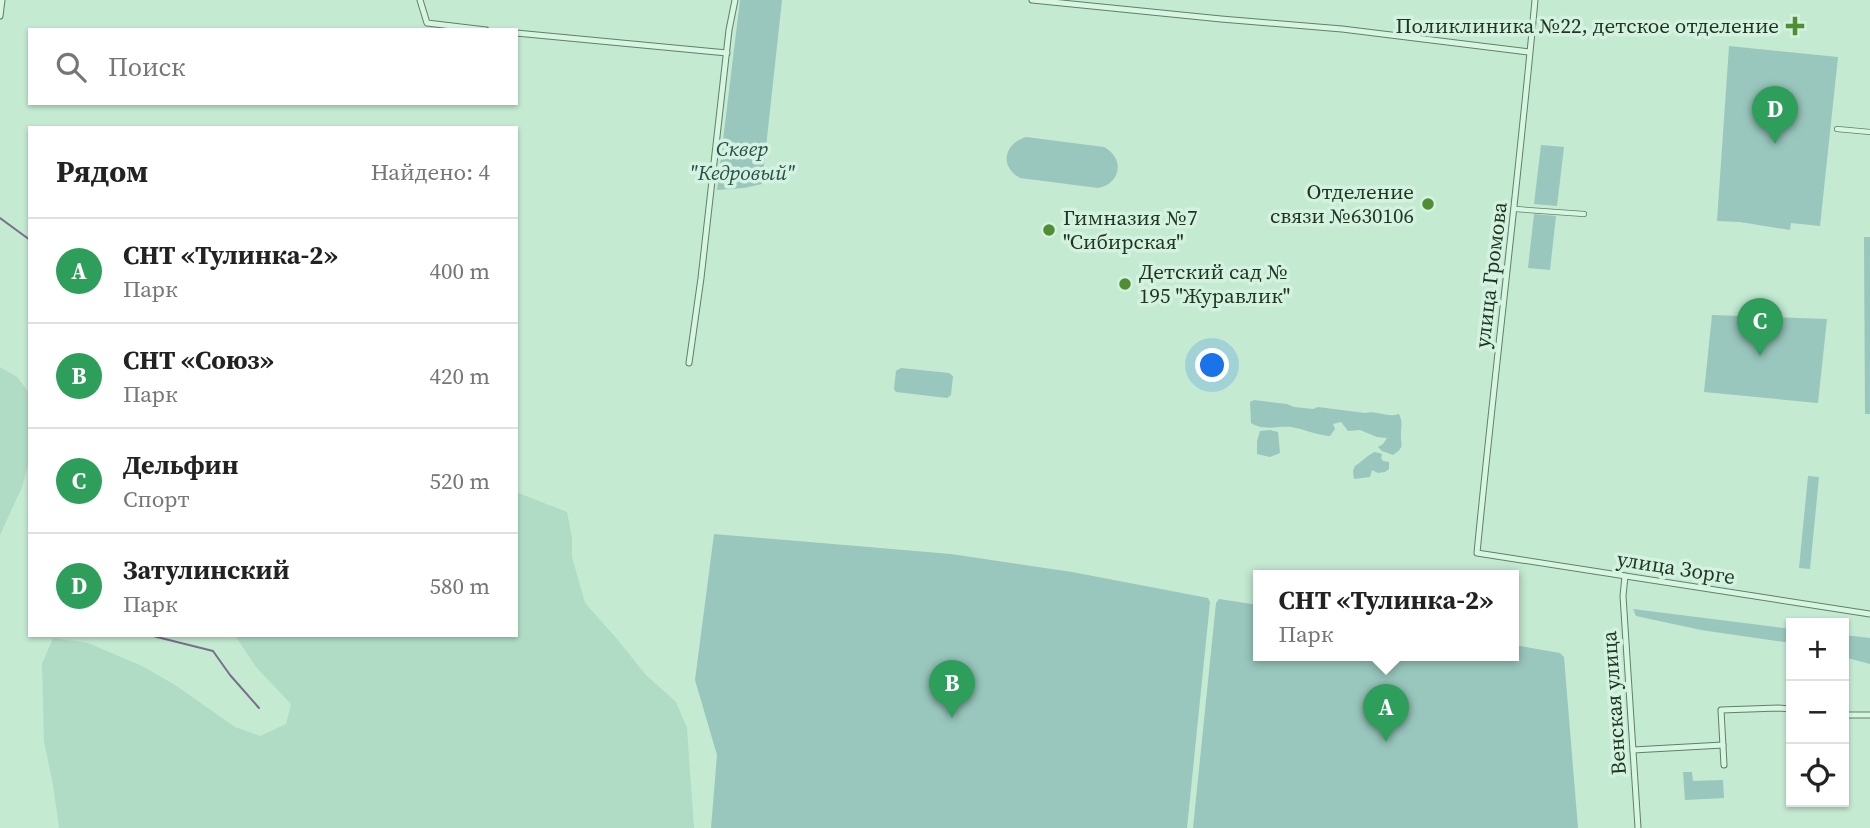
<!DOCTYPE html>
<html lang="ru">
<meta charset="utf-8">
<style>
body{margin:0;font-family:"Source Serif 4",serif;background:#f2f2f2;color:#222}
.controls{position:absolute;right:21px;bottom:21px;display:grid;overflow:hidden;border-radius:0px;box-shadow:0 2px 5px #0004}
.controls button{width:63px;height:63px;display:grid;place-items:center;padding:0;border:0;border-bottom:2px solid #e0e0e0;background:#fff;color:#222;font:35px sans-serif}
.you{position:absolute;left:1213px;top:366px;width:24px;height:24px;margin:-18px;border:5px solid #fff;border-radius:50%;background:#1a73e8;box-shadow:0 0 0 10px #1a73e833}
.badge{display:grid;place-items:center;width:46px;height:46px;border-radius:50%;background:#518d32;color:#fff;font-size:23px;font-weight:700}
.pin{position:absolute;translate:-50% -58px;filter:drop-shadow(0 2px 4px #0008)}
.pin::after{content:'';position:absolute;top:37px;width:24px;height:21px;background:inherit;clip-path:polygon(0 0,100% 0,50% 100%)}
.popup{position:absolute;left:1253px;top:570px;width:266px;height:91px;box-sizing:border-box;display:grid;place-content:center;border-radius:0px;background:#fff;filter:drop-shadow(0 2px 5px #0005);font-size:23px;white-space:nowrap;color:#767676}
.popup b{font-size:26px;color:#222}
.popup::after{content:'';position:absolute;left:50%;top:100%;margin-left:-14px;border:14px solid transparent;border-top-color:#fff}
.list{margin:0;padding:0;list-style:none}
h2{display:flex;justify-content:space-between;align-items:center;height:91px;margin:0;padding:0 28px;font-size:30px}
h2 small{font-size:23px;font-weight:400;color:#767676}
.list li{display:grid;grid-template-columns:46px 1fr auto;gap:21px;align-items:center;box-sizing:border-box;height:105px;padding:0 28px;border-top:2px solid #e0e0e0}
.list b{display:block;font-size:26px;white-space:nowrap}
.list p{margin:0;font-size:23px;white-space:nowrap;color:#767676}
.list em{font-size:23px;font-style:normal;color:#767676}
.icon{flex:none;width:38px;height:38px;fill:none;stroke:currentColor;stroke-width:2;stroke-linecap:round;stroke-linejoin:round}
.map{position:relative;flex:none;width:1870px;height:828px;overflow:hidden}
.search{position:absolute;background:#fff;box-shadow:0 2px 5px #0004;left:28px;top:28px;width:490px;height:77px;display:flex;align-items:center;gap:18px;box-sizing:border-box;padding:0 24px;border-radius:0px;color:#767676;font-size:26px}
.panel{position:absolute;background:#fff;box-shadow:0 2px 5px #0004;left:28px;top:126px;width:490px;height:511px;border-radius:0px}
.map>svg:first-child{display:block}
</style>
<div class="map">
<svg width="1870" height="828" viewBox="0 0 1870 828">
<rect width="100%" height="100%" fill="#c4ead2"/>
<g fill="#b0dcc5">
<polygon points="0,367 17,377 30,394 30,457 22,487 0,535"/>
<polygon points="516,492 567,512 572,538 572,557 585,603 617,639 646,675 676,702 687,728 694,828 59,828 53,785 44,741 42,664 53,638 88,643 142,666 175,685 235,727 260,736 286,724 291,704 256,667 236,637 233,635 516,635"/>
</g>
<g fill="#99c7bd">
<polygon points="740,0 782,0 762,184 744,188 717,190"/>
<polygon points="1729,46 1838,57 1820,226 1791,223 1790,230 1740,222 1717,221"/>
<path d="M1026,137L1104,147C1125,158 1121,184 1098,188L1020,178C999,166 1004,144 1026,137Z"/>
<polygon points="1541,145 1564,147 1557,206 1534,204"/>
<polygon points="1534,214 1556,216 1550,270 1528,268"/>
<polygon points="1864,237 1870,237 1870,414 1865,414"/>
<polygon points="1712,315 1827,319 1818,403 1704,392"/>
<polygon points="901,368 949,373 953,376 951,395 947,398 896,392 894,389 896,371"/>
<path d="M1254,400L1287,404L1294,407L1313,409L1318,407L1365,413C1377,410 1387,418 1399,414C1403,423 1401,424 1401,433C1400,446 1406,446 1393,455L1382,451L1378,447L1383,444L1387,438L1377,437L1360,430L1348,431L1341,422L1333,424L1335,429L1330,436C1316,435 1304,429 1291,427C1278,426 1263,431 1251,423L1250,402Z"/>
<polygon points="1270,430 1278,432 1280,453 1270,457 1257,454 1257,441 1260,431"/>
<path d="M1375,452L1382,454L1381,458L1383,461L1389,462V469L1385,472L1378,473L1372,470L1370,477L1354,479L1353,471L1355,466C1362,462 1367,455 1375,452Z"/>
<polygon points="1808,476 1819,477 1810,569 1799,568"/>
<polygon points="714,534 951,554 1072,572 1208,598 1210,602 1187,828 711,828 717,755 695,680"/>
<polygon points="1219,599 1258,605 1258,656 1514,656 1514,645 1560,653 1564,657 1578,828 1193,828 1216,603"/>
<polygon points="1633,609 1791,629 1791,643 1701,630 1636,616"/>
<polygon points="1844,635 1870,638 1870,664 1844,657"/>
<polygon points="1692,772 1693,781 1723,780 1724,798 1685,800 1683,772"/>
</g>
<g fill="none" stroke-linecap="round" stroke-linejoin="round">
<g stroke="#796e8b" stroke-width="2">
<polyline points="0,218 30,240"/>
<polyline points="149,635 213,651 230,675 259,708"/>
</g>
<g stroke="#5c8364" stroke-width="6">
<g id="pedestrian">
<polyline points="1837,129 1870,132"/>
<polyline points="1515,209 1584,214"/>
</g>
</g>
<g stroke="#5c8364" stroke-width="7">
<g id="minor">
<polyline points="420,0 427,23 486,30"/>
<polyline points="1032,0 1221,19 1342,29 1529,52"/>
<path d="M1535,0C1518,185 1495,368 1477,553L1870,614"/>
<polyline points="0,16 2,0"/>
<polyline points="516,33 727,53"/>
<polyline points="689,363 701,278 729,30 735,0"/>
<polyline points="1625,576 1623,596 1638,828"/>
<polyline points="1844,715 1870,715"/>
<polyline points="1633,750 1723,745"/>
<polyline points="1724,765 1721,710 1778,708 1791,709"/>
</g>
</g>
<use href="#pedestrian" stroke="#d7f5e2" stroke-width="4.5"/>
<use href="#minor" stroke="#d7f5e2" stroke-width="5"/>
</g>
<g fill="#518d32" stroke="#d3f2df" stroke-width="2.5">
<path d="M1791.5 15.5h7v7h7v7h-7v7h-7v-7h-7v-7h7z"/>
<circle cx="1428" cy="204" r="7"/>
<circle cx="1049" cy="230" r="7"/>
<circle cx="1125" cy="284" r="7"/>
</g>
<g text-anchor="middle" stroke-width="7" stroke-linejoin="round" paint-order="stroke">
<g font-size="21" fill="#1f3422" stroke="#d3f2df" text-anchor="end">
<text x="1779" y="33">Поликлиника №22, детское отделение</text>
<text x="1414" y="199">Отделение<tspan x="1414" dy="24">связи №630106</tspan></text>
<text x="1063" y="225" text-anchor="start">Гимназия №7<tspan x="1063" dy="24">"Сибирская"</tspan></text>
<text x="1139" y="279" text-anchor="start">Детский сад №<tspan x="1139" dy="24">195 "Журавлик"</tspan></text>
</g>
<g font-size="21" font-style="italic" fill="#274f4b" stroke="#d3f2df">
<text x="742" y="156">Сквер<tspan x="742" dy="24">"Кедровый"</tspan></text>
</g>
<g font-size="21" fill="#1f3422" stroke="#d3f2df">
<text transform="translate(1491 275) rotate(-83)" y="7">улица Громова</text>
<text transform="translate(1676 568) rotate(9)" y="7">улица Зорге</text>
<text transform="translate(1614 703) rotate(-94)" y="7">Венская улица</text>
</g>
</g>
</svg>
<div class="controls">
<button>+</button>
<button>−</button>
<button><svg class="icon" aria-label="locate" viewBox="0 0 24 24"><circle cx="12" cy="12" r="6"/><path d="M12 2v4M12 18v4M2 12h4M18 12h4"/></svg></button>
</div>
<div class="you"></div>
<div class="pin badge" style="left:1386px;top:742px;background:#2e9e5b">A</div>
<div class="popup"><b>СНТ «Тулинка-2»</b>Парк</div>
<div class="pin badge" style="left:952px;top:718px;background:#2e9e5b">B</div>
<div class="pin badge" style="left:1760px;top:356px;background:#2e9e5b">C</div>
<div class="pin badge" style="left:1775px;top:144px;background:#2e9e5b">D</div>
<div class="search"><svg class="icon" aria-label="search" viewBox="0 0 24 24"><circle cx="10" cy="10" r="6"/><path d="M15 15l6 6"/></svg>Поиск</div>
<section class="panel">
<h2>Рядом<small>Найдено: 4</small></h2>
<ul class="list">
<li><span class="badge" style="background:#2e9e5b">A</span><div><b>СНТ «Тулинка-2»</b><p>Парк</p></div><em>400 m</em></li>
<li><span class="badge" style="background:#2e9e5b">B</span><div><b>СНТ «Союз»</b><p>Парк</p></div><em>420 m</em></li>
<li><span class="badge" style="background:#2e9e5b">C</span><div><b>Дельфин</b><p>Спорт</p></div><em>520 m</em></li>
<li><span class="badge" style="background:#2e9e5b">D</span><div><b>Затулинский</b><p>Парк</p></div><em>580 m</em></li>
</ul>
</section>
</div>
